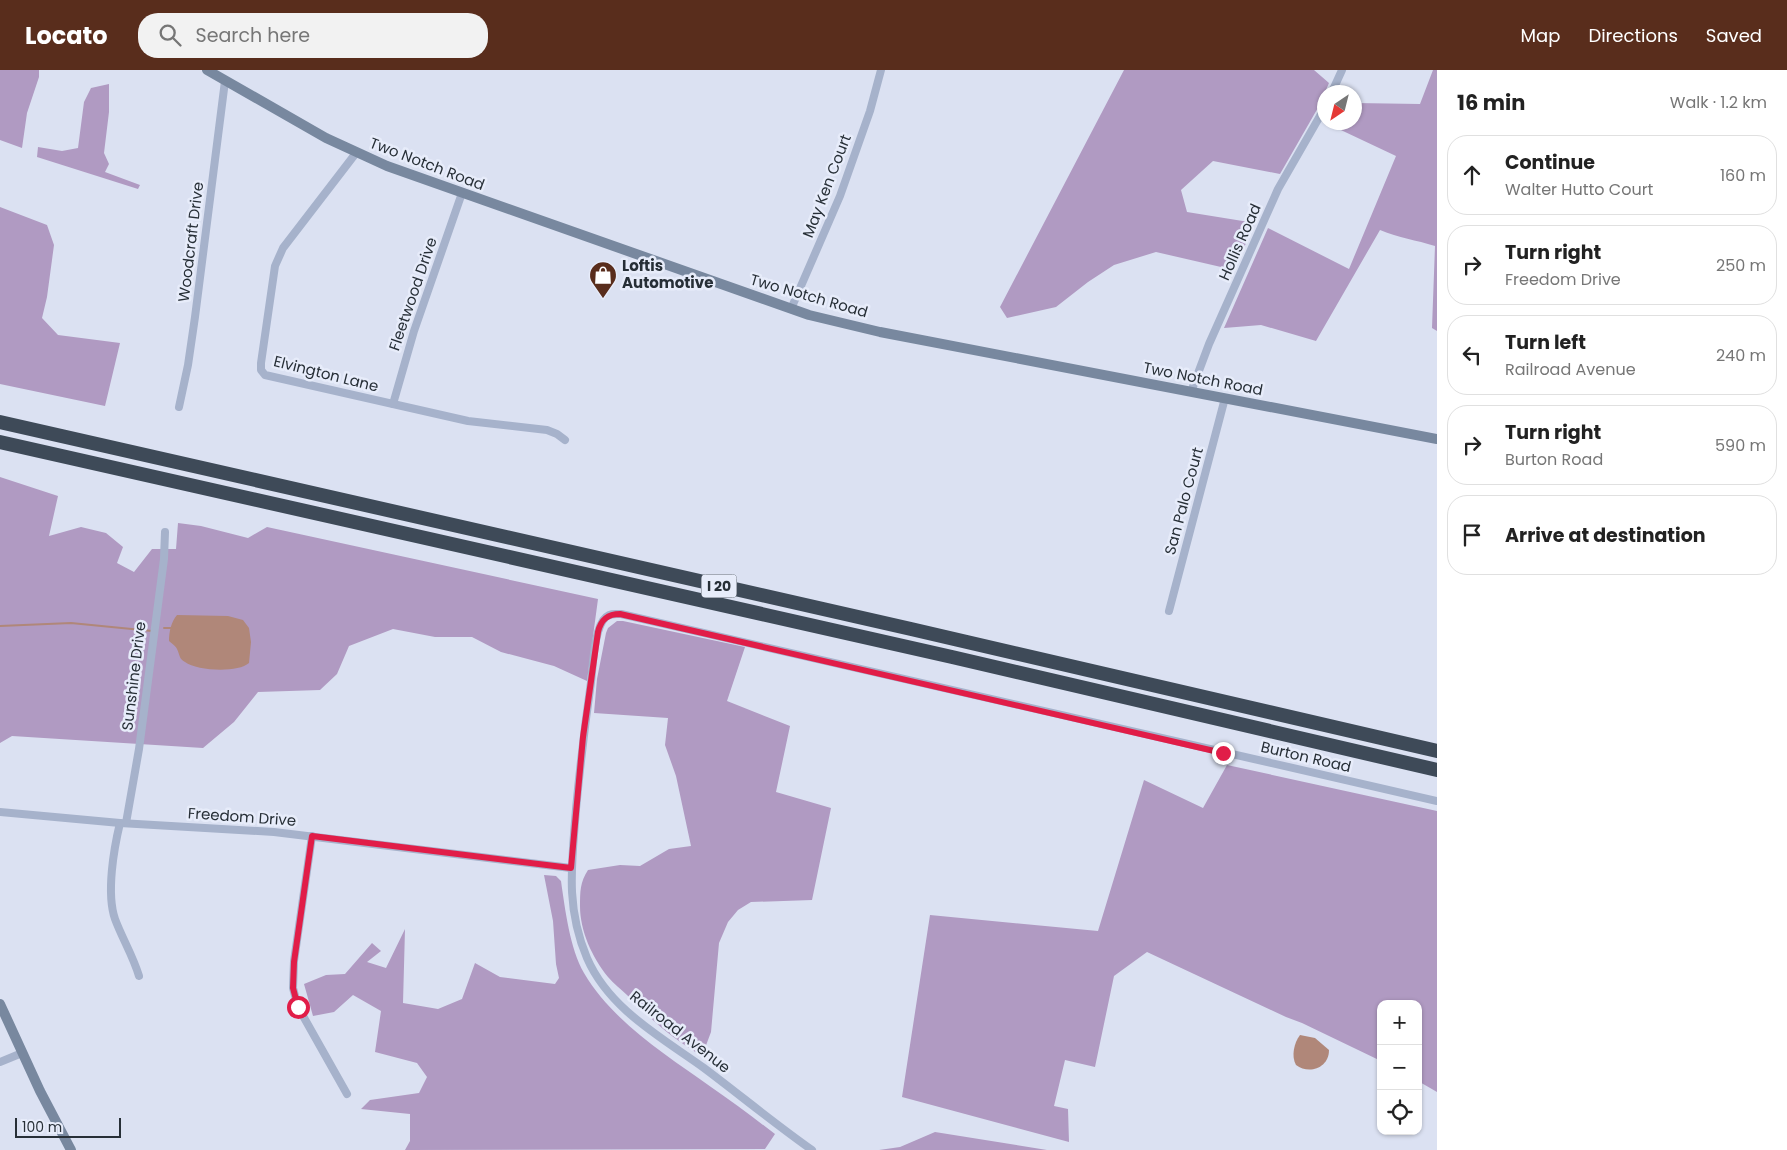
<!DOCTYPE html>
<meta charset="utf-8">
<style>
body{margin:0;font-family:Poppins,sans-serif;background:#f2f2f2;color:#222}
.controls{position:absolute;right:15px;bottom:15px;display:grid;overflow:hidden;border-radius:10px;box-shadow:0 1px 4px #0004}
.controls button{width:45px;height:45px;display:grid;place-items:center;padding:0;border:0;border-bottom:1px solid #e0e0e0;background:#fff;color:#222;font:25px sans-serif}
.compass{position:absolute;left:1317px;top:15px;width:45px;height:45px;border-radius:50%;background:#fff;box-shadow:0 1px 4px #0004;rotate:215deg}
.scale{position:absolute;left:15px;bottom:12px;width:106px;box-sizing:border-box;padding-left:5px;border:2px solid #272f37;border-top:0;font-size:14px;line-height:18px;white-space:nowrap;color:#272f37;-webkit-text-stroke:4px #e7ecfa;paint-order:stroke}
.stop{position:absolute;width:15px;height:15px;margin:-11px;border:4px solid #e11d48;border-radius:50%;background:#fff}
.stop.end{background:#e11d48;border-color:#fff;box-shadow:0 1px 5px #0008}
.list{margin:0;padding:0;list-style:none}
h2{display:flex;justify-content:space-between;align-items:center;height:65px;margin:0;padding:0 20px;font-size:21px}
h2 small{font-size:16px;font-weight:400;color:#767676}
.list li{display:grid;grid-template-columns:32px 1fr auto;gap:15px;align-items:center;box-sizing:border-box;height:80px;margin:0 10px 10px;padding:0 10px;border:1px solid #e0e0e0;border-radius:20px}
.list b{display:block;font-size:19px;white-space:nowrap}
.list p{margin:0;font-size:16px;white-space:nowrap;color:#767676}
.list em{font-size:16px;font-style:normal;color:#767676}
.icon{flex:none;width:28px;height:28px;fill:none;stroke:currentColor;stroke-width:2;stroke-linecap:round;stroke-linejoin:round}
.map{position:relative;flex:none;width:1437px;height:1080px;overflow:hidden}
header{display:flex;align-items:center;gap:30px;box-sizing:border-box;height:70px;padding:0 25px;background:#592d1c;color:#fff}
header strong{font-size:24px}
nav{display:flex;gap:28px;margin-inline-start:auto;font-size:18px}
.search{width:350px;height:45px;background:#f2f2f2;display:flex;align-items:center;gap:12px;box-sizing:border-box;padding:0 18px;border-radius:20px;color:#767676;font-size:19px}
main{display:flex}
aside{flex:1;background:#fff}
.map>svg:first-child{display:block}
</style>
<header>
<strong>Locato</strong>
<div class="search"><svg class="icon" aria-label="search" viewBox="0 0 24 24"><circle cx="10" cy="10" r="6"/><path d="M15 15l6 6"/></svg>Search here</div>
<nav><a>Map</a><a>Directions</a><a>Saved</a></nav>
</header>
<main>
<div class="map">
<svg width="1437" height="1080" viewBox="0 0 1437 1080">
<rect width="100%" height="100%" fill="#dbe1f2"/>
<g fill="#b09ac2">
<polygon points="0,0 39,0 39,7 27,43 22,78 0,70"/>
<polygon points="1124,0 1314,0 1329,13 1319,36 1280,104 1213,91 1181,120 1187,142 1255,153 1234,200 1156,182 1114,195 1088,212 1056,237 1007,248 1000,237"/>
<path d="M1433,0H1437V261L1432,258L1435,176C1416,170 1399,168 1380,160L1316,271L1261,255L1224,258L1268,158L1349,199L1396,86L1326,53L1354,52L1355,33L1420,34Z"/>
<polygon points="109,14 109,42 104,83 109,94 105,102 140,115 138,119 37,87 38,77 62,81 78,78 84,32 91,18"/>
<polygon points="0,137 47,155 54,175 47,227 42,248 58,265 120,273 105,336 0,314"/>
<polygon points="0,407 58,426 49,466 81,457 106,463 123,477 117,493 134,502 152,479 176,479 178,453 201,456 248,468 267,457 598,529 587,611 554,596 501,582 472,567 435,567 393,559 349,576 337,604 320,620 258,622 234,652 203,678 12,666 0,673"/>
<path d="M617,551H623L745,577L727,631L790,656L776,722L831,738L812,830L751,832L738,840L728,852L719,873L711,962L702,986C673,969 650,949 627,925C621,919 614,914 608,907C592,887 580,861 580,836C580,822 580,812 588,800L620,795L640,796L669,779L691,776L676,706L665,675L668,648L594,643L597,609L606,563L608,558Z"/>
<polygon points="1227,695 1437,741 1437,1022 1418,1011 1418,934 1381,934 1381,991 1302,953 1286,947 1147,882 1114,906 1095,997 1065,990 1054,1036 1068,1039 1069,1072 902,1027 930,845 1098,861 1144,710 1203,738"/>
<path d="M544,805L556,806L561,811C565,839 570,879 584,903C613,952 666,985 711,1017C733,1032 754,1048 775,1064L765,1079L405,1080L410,1071V1044L361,1039L370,1030L419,1023L427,1007L417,993L375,982L381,941L353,925L334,942L313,946L304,914L326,905L345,904L372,873L381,881L367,892L386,898L405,859L403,933L438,939L462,929L475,893L500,907L555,914L559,908L556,894L553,851Z"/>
<polygon points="935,1062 1047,1080 879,1080 900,1077"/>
</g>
<g fill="#b08779">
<path d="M177,545L228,546L243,550L249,558L251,572L249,593C238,603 197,601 185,592C179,589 180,585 177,579C176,576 172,574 169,571C169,562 171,552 177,545Z"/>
<path d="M1300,965L1315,968L1329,980C1329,998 1309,1005 1296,995C1291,986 1294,973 1300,965Z"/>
</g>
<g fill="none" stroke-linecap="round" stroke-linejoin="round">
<g stroke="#b08779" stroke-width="2">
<polyline points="0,556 71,553 152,561"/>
<polyline points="164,558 172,558"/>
</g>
<g stroke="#a6b2cb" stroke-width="8">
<polyline points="1332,22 1342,0"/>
<polyline points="356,83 283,178 275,196 261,293 261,300 265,305 468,351 547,360 557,364 565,370"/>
<polyline points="791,239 840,126 870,41 881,0"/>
<polyline points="1191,322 1209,274 1278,119 1324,39"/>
<polyline points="393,334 414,261 462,123"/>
<polyline points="179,337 188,295 195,247 225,11"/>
<polyline points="1169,541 1225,328"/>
<polyline points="0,742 120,753 274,762 571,798"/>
<path d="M120,753C114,778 106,823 115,849C122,868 133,886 139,906"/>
<polyline points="126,753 139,679 164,489 165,462"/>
<polyline points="312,766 294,891 293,918 298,937 347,1024"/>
<polyline points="0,992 22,983"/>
<path d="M812,1080C775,1054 740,1025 704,998C661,967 609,939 587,888C565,836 572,793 576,739C580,697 585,654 591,612C593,596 594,557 606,547C611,543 615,544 621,544L1437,731"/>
</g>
<g stroke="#78889f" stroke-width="10">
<polyline points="207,0 326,68 387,96 809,245 880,262 1437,369"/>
<polyline points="0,934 40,1021 71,1080"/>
</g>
<g stroke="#3e4a58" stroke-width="14">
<polyline points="0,352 911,559 1437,681"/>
<polyline points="0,372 952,587 1437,700"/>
</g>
</g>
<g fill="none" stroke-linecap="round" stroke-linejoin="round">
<path stroke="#e11d48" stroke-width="6" d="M298,937L293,918L294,892L312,766L571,798L583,667L598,562C601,549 608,544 620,544L1223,683"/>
</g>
<defs>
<g id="shop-pin" transform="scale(1.4375)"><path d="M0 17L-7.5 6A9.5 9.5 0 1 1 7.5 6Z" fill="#592d1c" stroke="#e7ecfa"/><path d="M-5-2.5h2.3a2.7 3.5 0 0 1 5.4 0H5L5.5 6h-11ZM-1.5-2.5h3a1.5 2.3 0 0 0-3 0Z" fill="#fff"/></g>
</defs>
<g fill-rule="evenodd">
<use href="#shop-pin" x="603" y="205"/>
</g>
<g text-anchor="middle" stroke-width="5" stroke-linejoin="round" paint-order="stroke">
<rect fill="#e7ecfa" stroke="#616872" stroke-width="1" x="701.5" y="504.5" width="35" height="23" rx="4"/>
<g font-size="14" font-weight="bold" fill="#272f37">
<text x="719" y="521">I 20</text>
</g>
<g font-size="15" fill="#272f37" stroke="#e7ecfa">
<text transform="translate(427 94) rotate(21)" y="5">Two Notch Road</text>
<text transform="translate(827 116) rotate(-69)" y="5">May Ken Court</text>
<text transform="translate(191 172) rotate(-83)" y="5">Woodcraft Drive</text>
<text transform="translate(1240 172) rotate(-66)" y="5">Hollis Road</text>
<text transform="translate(413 224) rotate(-71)" y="5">Fleetwood Drive</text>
<text transform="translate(809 226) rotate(16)" y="5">Two Notch Road</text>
<text transform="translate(326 304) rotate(14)" y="5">Elvington Lane</text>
<text transform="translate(1203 309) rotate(11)" y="5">Two Notch Road</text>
<text transform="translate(1184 431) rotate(-75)" y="5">San Palo Court</text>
<text transform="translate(134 606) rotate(-83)" y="5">Sunshine Drive</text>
<text transform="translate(1306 687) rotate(13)" y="5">Burton Road</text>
<text transform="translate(242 747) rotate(4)" y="5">Freedom Drive</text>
<text transform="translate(680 962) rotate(38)" y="5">Railroad Avenue</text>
</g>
<g font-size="15" font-weight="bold" fill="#272f37" stroke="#e7ecfa" text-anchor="start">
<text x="622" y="201">Loftis<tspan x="622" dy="17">Automotive</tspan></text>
</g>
</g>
</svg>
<div class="controls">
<button>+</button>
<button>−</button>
<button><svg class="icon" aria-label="locate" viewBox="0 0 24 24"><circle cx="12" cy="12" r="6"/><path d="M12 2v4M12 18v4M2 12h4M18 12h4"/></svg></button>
</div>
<svg class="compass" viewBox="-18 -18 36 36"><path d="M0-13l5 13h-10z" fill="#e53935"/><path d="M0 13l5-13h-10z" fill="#767676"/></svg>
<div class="scale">100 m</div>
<div class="stop" style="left:298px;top:937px"></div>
<div class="stop end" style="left:1223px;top:683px"></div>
</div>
<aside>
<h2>16 min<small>Walk · 1.2 km</small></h2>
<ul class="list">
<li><svg class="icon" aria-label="ahead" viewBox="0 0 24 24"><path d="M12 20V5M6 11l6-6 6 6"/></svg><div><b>Continue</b><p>Walter Hutto Court</p></div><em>160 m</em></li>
<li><svg class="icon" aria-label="right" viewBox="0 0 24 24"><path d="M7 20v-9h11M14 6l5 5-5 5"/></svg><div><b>Turn right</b><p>Freedom Drive</p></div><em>250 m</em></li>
<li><svg class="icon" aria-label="left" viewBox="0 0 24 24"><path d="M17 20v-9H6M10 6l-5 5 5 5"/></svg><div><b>Turn left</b><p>Railroad Avenue</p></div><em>240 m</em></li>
<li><svg class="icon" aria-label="right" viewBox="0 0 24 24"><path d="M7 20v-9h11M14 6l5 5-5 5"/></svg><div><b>Turn right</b><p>Burton Road</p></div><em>590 m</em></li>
<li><svg class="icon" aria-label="arrive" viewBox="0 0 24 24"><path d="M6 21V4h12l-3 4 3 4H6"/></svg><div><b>Arrive at destination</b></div></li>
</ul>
</aside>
</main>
